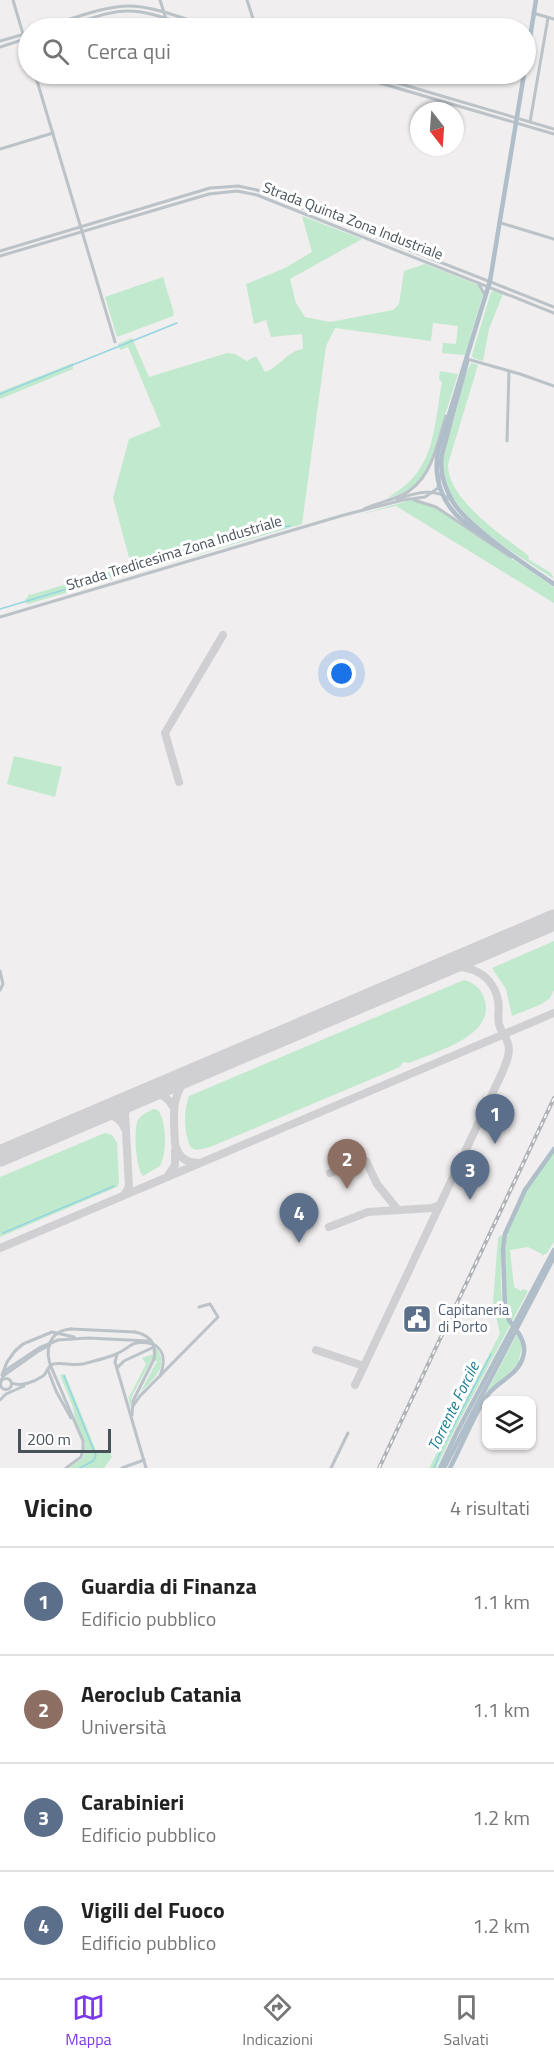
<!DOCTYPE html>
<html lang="it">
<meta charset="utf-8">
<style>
body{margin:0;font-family:"Titillium Web",sans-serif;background:#f6f6f6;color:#222}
.controls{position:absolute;right:18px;bottom:18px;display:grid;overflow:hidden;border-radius:12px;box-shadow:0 2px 4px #0004}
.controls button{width:54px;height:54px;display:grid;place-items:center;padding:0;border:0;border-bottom:2px solid #e0e0e0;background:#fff;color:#222;font:30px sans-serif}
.compass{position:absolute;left:410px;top:102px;width:54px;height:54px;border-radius:50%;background:#fff;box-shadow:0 2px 4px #0004;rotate:163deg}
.scale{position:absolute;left:18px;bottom:15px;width:93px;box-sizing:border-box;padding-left:6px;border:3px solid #485259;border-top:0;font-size:16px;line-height:21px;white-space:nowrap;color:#485259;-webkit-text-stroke:4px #fff;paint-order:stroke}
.you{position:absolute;left:342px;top:674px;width:21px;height:21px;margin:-15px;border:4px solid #fff;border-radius:50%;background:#1a73e8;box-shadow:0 0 0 9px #1a73e833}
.badge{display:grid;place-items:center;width:39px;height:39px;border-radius:50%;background:#7c3aed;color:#fff;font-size:20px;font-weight:700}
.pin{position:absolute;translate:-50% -50px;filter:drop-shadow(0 2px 3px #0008)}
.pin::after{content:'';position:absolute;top:32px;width:21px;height:18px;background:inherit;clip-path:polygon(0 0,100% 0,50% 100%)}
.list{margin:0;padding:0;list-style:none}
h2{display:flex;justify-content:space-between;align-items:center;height:78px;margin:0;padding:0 24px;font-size:26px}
h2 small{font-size:20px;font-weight:400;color:#767676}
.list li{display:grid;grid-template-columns:39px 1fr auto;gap:18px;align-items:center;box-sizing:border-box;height:108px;padding:0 24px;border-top:2px solid #e0e0e0}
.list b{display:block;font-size:22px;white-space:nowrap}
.list p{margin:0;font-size:20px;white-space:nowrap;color:#767676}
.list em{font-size:20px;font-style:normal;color:#767676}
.icon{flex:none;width:33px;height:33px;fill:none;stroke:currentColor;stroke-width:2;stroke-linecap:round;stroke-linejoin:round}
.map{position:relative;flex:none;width:554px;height:1468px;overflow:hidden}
.search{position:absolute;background:#fff;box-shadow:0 2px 4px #0004;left:18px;right:18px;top:18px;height:66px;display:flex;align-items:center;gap:15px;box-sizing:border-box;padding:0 21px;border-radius:33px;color:#767676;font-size:22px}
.sheet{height:510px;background:#fff}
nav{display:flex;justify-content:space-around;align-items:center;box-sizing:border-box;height:84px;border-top:2px solid #e0e0e0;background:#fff;font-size:16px;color:#767676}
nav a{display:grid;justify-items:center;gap:3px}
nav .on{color:#7c3aed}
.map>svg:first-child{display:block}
</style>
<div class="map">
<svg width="554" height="1468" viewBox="0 0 554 1468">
<rect width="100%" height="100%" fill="#f0eeee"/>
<g fill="#c1e9ce">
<path d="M302,216L362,239L290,279L296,303L305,317L330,322L393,310L399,304L404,271L425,264L478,285L483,294L465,355L442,353L443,343L456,344L458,326L433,323L431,341L335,328L326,346L302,524L28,604L26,603L25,599L28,597L29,593L30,595L131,565L113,498L129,439L161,426L128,347L120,350L118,344L132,338L149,377L227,353L235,354L247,361L256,356L265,372C280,367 287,351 303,349L302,334L271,337L266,320L254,324L246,284L285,268L312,252Z"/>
<polygon points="163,277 174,313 173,316 117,337 105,297"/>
<polygon points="495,291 503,294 489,329 483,361 473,358 472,355 491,292"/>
<polygon points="73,363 73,369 0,399 0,392"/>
<path d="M471,363L478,365L451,454C450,458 448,463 448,467C450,501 504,537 529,556L528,559L551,573L554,579C518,555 438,512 442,460C444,446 451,430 455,416C460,399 462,379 471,363Z"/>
<path d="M440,371L458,374L429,466C420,483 406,494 387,498C436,471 433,431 442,382L439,380Z"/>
<polygon points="411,500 435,507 554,587 554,603 396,506 358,515"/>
<polygon points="14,756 62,767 55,797 7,784"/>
<polygon points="554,941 554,990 550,998 542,1004 512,1016 506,989 492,968"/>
<path d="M464,980C473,982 481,988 484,998C498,1036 434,1052 409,1063L403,1062L400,1067L210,1147L197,1150L191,1148C184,1134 183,1111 189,1096Z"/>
<path d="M154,1109L158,1110C167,1123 167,1152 160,1166L143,1176C136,1170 133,1128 138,1120C142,1114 149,1111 154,1109Z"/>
<polygon points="105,1133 112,1135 117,1143 119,1183 117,1187 0,1237 0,1177"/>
<path d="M554,1151V1242L547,1253L541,1256L542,1254L528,1247L510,1250L514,1287L521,1291L523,1289L528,1291L454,1431L436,1468H429L500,1334L493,1303L498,1238L501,1235L503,1236C500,1255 499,1305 507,1321C506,1294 502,1263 507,1237C513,1205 536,1177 554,1151Z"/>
<polygon points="517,1334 522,1346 518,1364 485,1395 447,1468"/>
<path d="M152,1349H157C170,1367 152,1380 140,1393L157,1361L152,1359L132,1396L130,1409L128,1393L129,1397L146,1364L142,1358L153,1354Z"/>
<polygon points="65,1374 97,1453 108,1450 112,1457 104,1468 69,1468 83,1458 85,1444 75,1419 73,1407 60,1375"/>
</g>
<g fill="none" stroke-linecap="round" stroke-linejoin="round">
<g stroke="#93d5e1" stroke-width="1.5">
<polyline points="0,394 177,323"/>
<polyline points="0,609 261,531 274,527 290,526"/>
<polyline points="3,1233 114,1186"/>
<polyline points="64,1376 96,1456 93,1461 80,1468"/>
<polyline points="434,1468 441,1450 491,1354"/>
</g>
<g stroke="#d0d0d2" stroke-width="8">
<polyline points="179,782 165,733 223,635"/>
<path d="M193,1074C169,1091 174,1117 175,1144C178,1156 185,1163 198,1163"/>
<path d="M144,1094C157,1091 167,1095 173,1107"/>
<path d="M89,1118C104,1113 118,1112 125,1129"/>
<polyline points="330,1173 359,1161 366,1161 377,1184 398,1210"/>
<polyline points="167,1177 175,1165 175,1150"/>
<polyline points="124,1195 129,1187 125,1113 130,1103 140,1096"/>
<polyline points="329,1227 368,1212 432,1208 440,1205"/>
<polyline points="0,1248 554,1013"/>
<polyline points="316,1350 364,1366"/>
<path d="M355,1385L502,1073C506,1063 512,1051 507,1041C505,1035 500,1030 499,1024C497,1016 500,1008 498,1000C491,969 461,961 434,971"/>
</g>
<polyline stroke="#d0d0d2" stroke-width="21" points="0,1156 554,920"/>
<g stroke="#bbc3c9" stroke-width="3">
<polyline points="13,0 28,51"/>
<polyline points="160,0 166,19"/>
<polyline points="247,0 256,28"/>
<polyline points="533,13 554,19"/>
<path d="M42,28C67,21 102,6 129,6C155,6 189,21 215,28"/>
<path d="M60,28C82,22 106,11 128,11C151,11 175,22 197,28"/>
<polyline points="0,41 28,33"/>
<polyline points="0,47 28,38"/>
<polyline points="35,74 115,342"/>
<polyline points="349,74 554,134"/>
<polyline points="367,74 554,129"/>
<polyline points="530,122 548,18"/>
<polyline points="0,149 53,133"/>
<polyline points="501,223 554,239"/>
<polyline points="0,251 210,188 238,186 257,190 554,307"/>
<polyline points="0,256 209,194 237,191 257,195 554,313"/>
<polyline points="478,283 485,295"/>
<polyline points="467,359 520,374 554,386"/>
<polyline points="507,441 509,371"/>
<path d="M397,499C416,493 434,487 451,500"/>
<polyline points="414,500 436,507 511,557"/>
<path d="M364,509C375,504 388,501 400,496C432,482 436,446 446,416"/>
<polyline points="0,617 344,515 403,500 425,497 438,488 440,474"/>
<polyline points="0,971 3,984 0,990"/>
<polyline points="71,1329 135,1332"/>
<polyline points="117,1355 115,1362 146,1468"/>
<polyline points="118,1367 124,1361 156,1346"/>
<polyline points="52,1369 83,1441 83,1449 81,1457 66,1468"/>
<polyline points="48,1370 56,1391 71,1418"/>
<polyline points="2,1375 7,1362 15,1351 23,1344 52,1332 74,1337"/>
<polyline points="3,1376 37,1352 50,1345"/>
<circle cx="6" cy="1384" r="5.5"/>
<polyline points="0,1383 6,1370 39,1348 58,1340 88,1338 148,1341"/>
<path d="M12,1383C21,1387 34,1382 43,1376C47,1373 47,1368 51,1365C56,1361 73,1366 83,1364C93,1361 104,1359 114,1355C132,1348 129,1339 153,1344C166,1351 165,1363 160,1376"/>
<polyline points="0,1400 6,1394 24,1386"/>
<polyline points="133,1406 140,1396 218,1317 210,1304 199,1307"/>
<polyline points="132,1415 133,1401 154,1359"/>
<polyline points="122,1468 144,1460"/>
<polyline points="331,1468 348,1433"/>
</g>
<g stroke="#b0bec9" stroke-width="4.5">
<polyline points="526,63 536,0"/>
<path d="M467,362L442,454C439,471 444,487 453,502C469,527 528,567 554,584"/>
<polyline points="438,451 490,281 524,74"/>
<polyline points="464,522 499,547"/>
<polyline points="509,1320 505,1308 503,1249 505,1234 525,1190 554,1149"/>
<polyline points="440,1468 457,1432 554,1250"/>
<polyline points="444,1468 554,1257"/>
<path d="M450,1468C462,1445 472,1419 486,1397C495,1383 516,1376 522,1360C526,1351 524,1342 519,1334"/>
</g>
<g stroke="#b1b3b7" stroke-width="4">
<polyline id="rail" points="379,1468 554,1098"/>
</g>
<use href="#rail" stroke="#fff" stroke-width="1.5" stroke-dasharray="4.5" stroke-linecap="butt"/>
<g stroke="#bbc3c9" stroke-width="3">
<path d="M135,1332C150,1335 157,1344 154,1359"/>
<path d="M52,1369C44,1351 48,1331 71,1329"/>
</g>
<g stroke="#b0bec9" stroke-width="4.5">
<path d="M438,451C433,479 442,504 464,522"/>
<polyline points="509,1320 519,1334"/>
</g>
</g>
<defs>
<g id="civic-square" transform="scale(1.5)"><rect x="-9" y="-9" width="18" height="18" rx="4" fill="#5c6f8a" stroke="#fff"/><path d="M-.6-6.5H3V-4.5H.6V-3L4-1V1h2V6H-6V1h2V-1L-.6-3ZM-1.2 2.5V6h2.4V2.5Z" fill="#fff"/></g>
</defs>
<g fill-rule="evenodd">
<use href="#civic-square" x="417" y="1319"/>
</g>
<g text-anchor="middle" stroke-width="6" stroke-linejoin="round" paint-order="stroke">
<g font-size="15" fill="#485259" stroke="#fff">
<text transform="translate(353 221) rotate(21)" y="5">Strada Quinta Zona Industriale</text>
<text transform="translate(174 553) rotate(-17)" y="5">Strada Tredicesima Zona Industriale</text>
</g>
<g font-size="15" fill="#4e5e75" stroke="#fff" text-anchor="start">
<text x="438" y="1315">Capitaneria<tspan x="438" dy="17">di Porto</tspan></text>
</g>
<g font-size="16" font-style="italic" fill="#1c7e90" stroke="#fff">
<text transform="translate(453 1406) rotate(-64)" y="6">Torrente Forcile</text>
</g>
</g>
</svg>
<div class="controls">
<button><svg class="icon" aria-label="layers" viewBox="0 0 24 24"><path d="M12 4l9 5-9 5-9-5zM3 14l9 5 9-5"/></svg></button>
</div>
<svg class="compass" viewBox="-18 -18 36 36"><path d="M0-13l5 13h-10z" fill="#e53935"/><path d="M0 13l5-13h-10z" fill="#767676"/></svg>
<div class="scale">200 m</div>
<div class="you"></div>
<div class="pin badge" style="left:495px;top:1144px;background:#5c6f8a">1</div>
<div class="pin badge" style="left:347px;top:1189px;background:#8d6e63">2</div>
<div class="pin badge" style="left:470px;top:1200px;background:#5c6f8a">3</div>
<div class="pin badge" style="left:299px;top:1243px;background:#5c6f8a">4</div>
<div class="search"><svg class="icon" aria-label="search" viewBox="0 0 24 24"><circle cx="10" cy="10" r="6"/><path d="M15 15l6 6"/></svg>Cerca qui</div>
</div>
<section class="sheet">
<h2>Vicino<small>4 risultati</small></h2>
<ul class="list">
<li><span class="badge" style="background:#5c6f8a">1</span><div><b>Guardia di Finanza</b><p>Edificio pubblico</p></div><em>1.1 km</em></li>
<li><span class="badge" style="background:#8d6e63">2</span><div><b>Aeroclub Catania</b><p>Università</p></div><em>1.1 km</em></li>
<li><span class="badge" style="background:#5c6f8a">3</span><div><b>Carabinieri</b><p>Edificio pubblico</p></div><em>1.2 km</em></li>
<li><span class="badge" style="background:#5c6f8a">4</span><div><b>Vigili del Fuoco</b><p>Edificio pubblico</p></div><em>1.2 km</em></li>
</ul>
</section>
<nav>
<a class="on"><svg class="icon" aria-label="map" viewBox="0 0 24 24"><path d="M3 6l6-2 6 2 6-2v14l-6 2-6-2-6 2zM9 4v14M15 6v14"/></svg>Mappa</a>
<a><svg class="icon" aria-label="directions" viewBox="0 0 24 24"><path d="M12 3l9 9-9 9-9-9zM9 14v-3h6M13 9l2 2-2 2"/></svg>Indicazioni</a>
<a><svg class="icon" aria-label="saved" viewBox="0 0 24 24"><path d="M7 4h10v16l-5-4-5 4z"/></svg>Salvati</a>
</nav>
